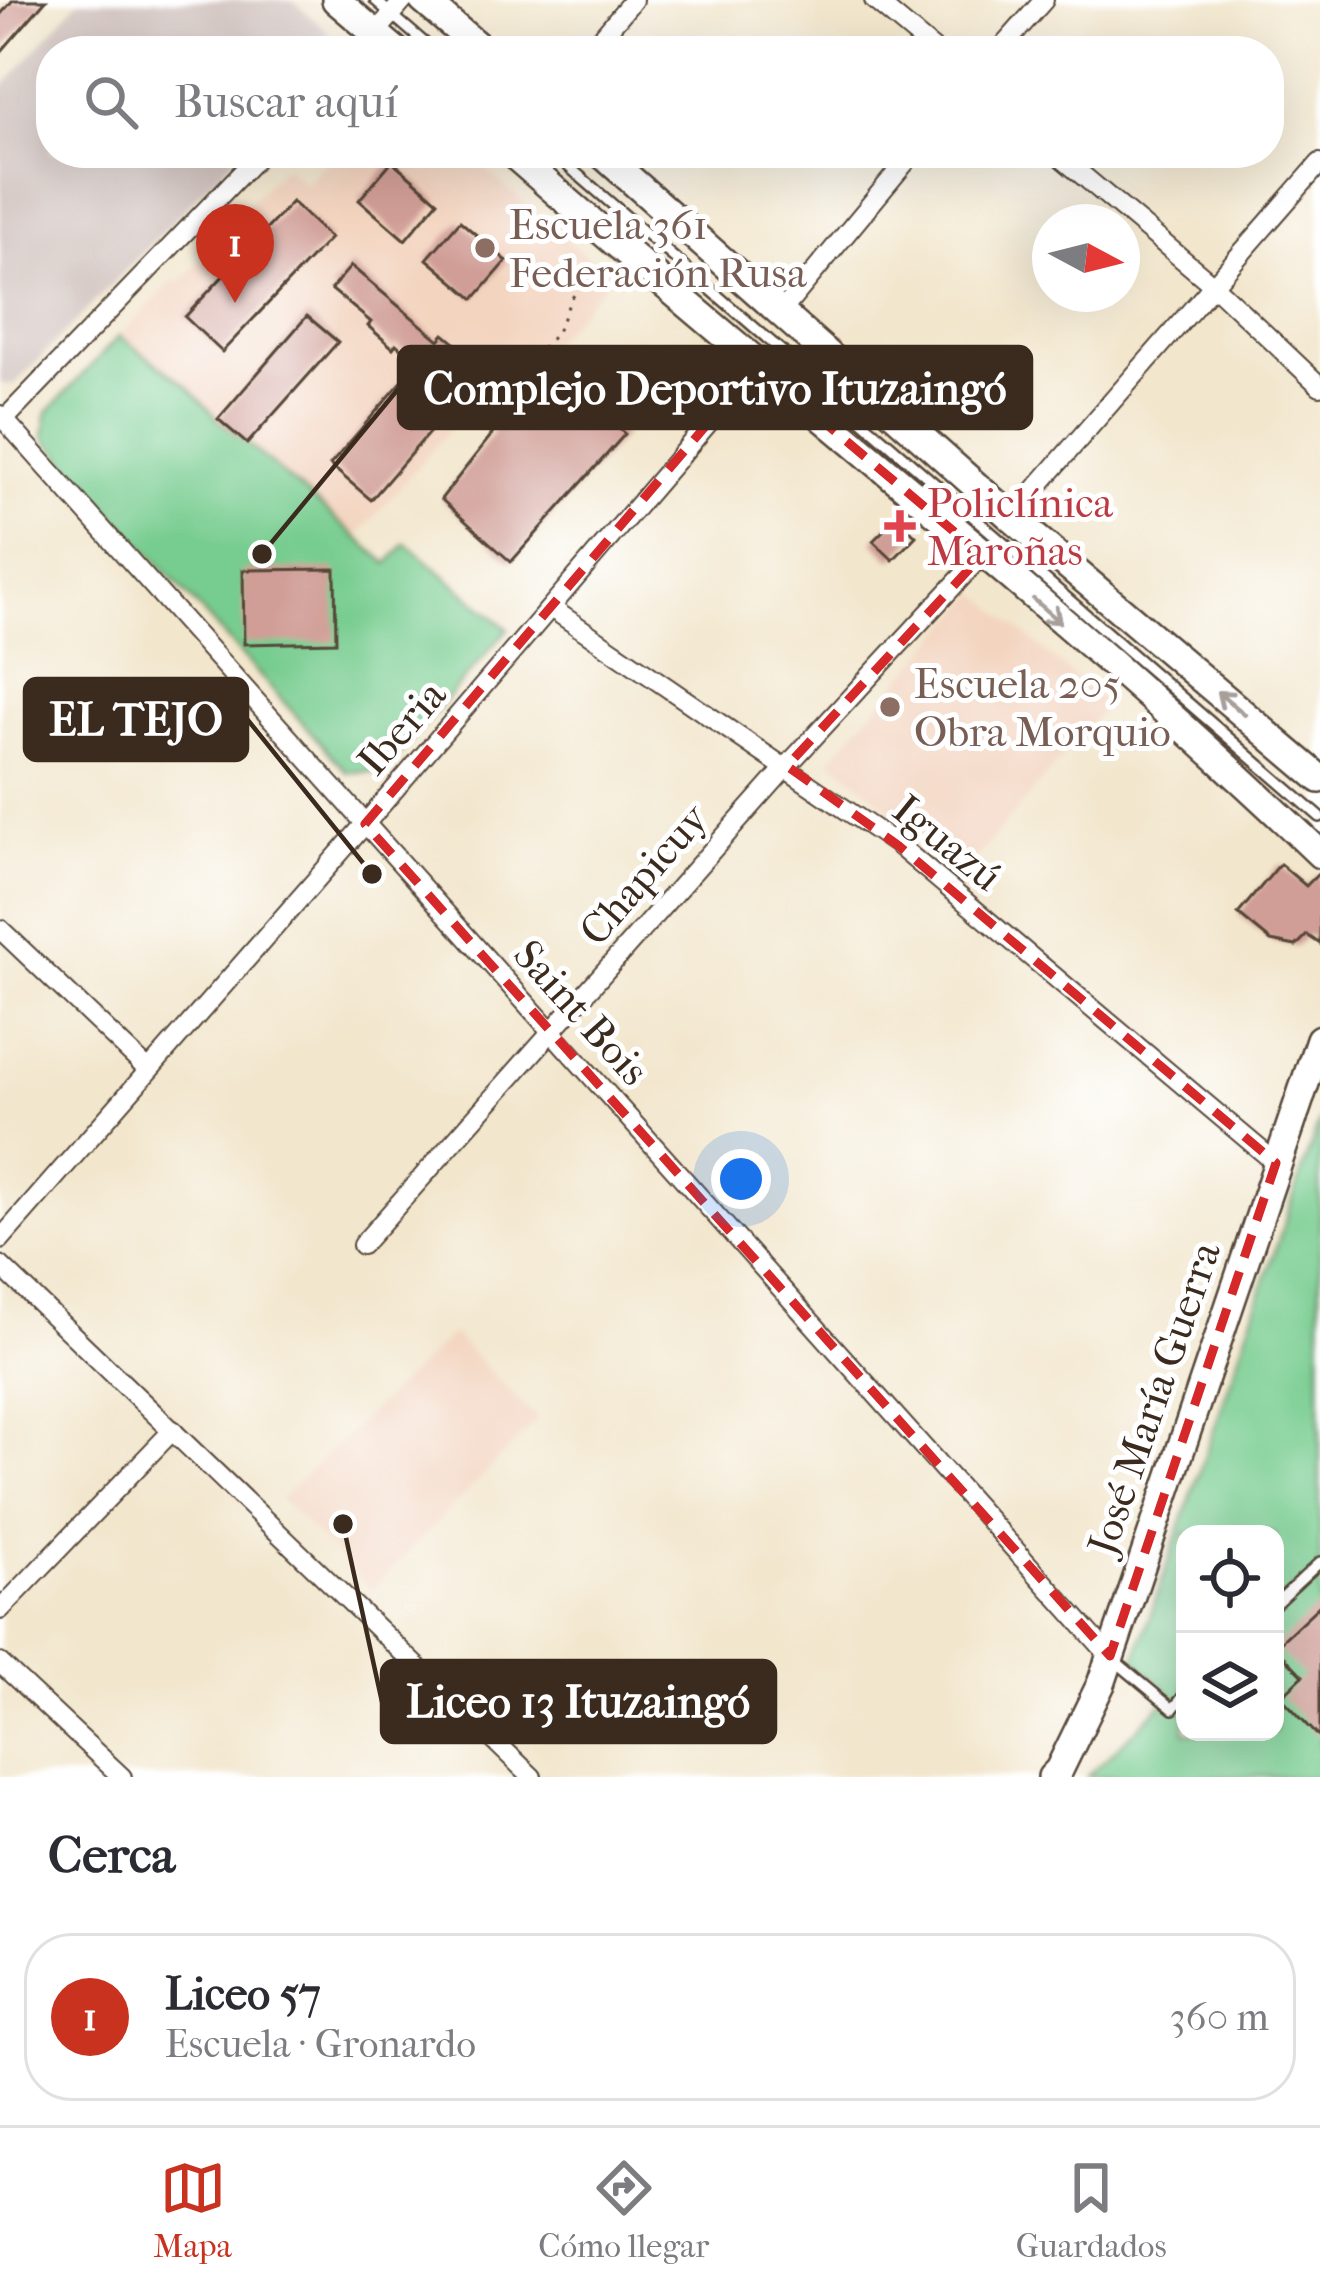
<!DOCTYPE html>
<html lang="es">
<meta charset="utf-8">
<style>
body{margin:0;font-family:"IM FELL French Canon",serif;background:#f2f2f3;color:#2b2b33}
.controls{position:absolute;right:36px;bottom:36px;display:grid;overflow:hidden;border-radius:24px;box-shadow:0 12px 48px #0002}
.controls button{width:108px;height:108px;display:grid;place-items:center;padding:0;border:0;border-bottom:3px solid #e1e1e2;background:#fff;color:#2b2b33;font:60px sans-serif}
.compass{position:absolute;left:1032px;top:204px;width:108px;height:108px;border-radius:50%;background:#fff;box-shadow:0 12px 48px #0002;rotate:97deg}
.you{position:absolute;left:741px;top:1179px;width:42px;height:42px;margin:-30px;border:9px solid #fff;border-radius:50%;background:#1a73e8;box-shadow:0 0 0 18px #1a73e833}
.badge{display:grid;place-items:center;width:78px;height:78px;border-radius:50%;background:#c8321e;color:#fff;font-size:39px;font-weight:700}
.pin{position:absolute;translate:-50% -99px;filter:drop-shadow(0 3px 6px #0008)}
.pin::after{content:'';position:absolute;top:63px;width:42px;height:36px;background:inherit;clip-path:polygon(0 0,100% 0,50% 100%)}
.list{margin:0;padding:0;list-style:none}
h2{display:flex;justify-content:space-between;align-items:center;height:156px;margin:0;padding:0 48px;font-size:51px}
h2 small{font-size:39px;font-weight:400;color:#7c7c81}
.list li{display:grid;grid-template-columns:78px 1fr auto;gap:36px;align-items:center;box-sizing:border-box;height:168px;margin:0 24px 24px;padding:0 24px;border:3px solid #e1e1e2;border-radius:48px}
.list b{display:block;font-size:45px;white-space:nowrap}
.list p{margin:0;font-size:39px;white-space:nowrap;color:#7c7c81}
.list em{font-size:39px;font-style:normal;color:#7c7c81}
.icon{flex:none;width:66px;height:66px;fill:none;stroke:currentColor;stroke-width:2;stroke-linecap:round;stroke-linejoin:round}
.map{position:relative;flex:none;width:1320px;height:1777px;overflow:hidden}
.search{position:absolute;background:#fff;box-shadow:0 12px 48px #0002;left:36px;right:36px;top:36px;height:132px;display:flex;align-items:center;gap:30px;box-sizing:border-box;padding:0 42px;border-radius:48px;color:#7c7c81;font-size:45px}
.sheet{height:348px;background:#fff}
nav{display:flex;justify-content:space-around;align-items:center;box-sizing:border-box;height:168px;border-top:3px solid #e1e1e2;background:#fff;font-size:33px;color:#7c7c81}
nav a{display:grid;justify-items:center;gap:6px}
nav .on{color:#c8321e}
.map>svg:first-child{display:block}
</style>
<div class="map">
<svg width="1320" height="1777" viewBox="0 0 1320 1777">
<rect width="100%" height="100%" fill="#fff"/>
<filter id="ink" filterUnits="userSpaceOnUse"><feTurbulence type="fractalNoise" baseFrequency=".00833" numOctaves="2"/><feDisplacementMap in="SourceGraphic" scale="24" xChannelSelector="R" yChannelSelector="G"/><feConvolveMatrix kernelMatrix="1 2 1 2 8 2 1 2 1" color-interpolation-filters="sRGB"/></filter>
<filter id="wash" filterUnits="userSpaceOnUse"><feTurbulence type="fractalNoise" baseFrequency=".004" numOctaves="4" result="noise"/><feDisplacementMap in="SourceGraphic" scale="48" xChannelSelector="R" yChannelSelector="G"/><feGaussianBlur stdDeviation="2.7" result="paint"/><feColorMatrix in="noise" values="0 0 0 0 0 0 0 0 0 0 0 0 0 0 0 0 0 1.4 0 .05"/><feComposite in="paint" operator="in"/></filter>
<g filter="url(#wash)">
<rect width="100%" height="100%" fill="#f2e6cc"/>
<g fill="#f3d4bf">
<polygon points="335,153 467,153 611,277 502,397 494,391 467,422 459,418 356,538 218,419 186,385 119,336 174,280 179,283 218,242 215,238 284,166 305,184"/>
<polygon points="978,593 1106,705 965,872 830,759"/>
<polygon points="452,1334 538,1419 371,1590 280,1499"/>
</g>
<polygon fill="#cfc0bb" points="79,0 292,0 329,33 329,51 51,51 51,153 239,153 15,384 0,384 0,91"/>
<g fill="#77cc8f" stroke="#597b56" stroke-width="3" fill-rule="evenodd">
<polygon points="119,336 186,385 218,419 388,564 406,543 508,629 383,772 347,772 44,437 47,413"/>
<path d="M1320,1119V1777H1087L1172,1695L1135,1660ZM1185,1534H1275V1732H1185Z"/>
</g>
<g id="blocks">
<g fill="#d09e96">
<polygon points="13,0 46,0 0,53 0,15"/>
<polygon points="392,161 438,201 405,240 359,200"/>
<polygon points="292,202 330,238 222,352 185,317"/>
<polygon points="460,221 507,261 474,299 427,259"/>
<polygon points="351,266 439,340 444,334 460,347 455,354 515,409 524,398 528,402 555,371 625,434 511,562 441,499 493,433 459,398 371,500 330,465 418,363 396,344 393,348 368,326 371,322 331,289"/>
<polygon points="307,316 338,342 247,444 218,419"/>
<polygon points="897,517 916,536 893,560 873,541"/>
<polygon points="335,569 336,642 244,644 243,570"/>
<polygon points="1280,864 1306,886 1320,872 1320,944 1307,935 1296,946 1271,941 1238,914"/>
<polygon points="1320,1605 1320,1738 1281,1697 1303,1676 1275,1647"/>
</g>
</g>
</g>
<g filter="url(#ink)">
<use href="#blocks" fill-opacity="0" stroke="#564638" stroke-width="3"/>
<g fill="none" stroke-linecap="round" stroke-linejoin="round">
<g stroke="#564638" stroke-width="14">
<g id="lane">
<polyline points="375,0 434,51"/>
<polyline points="553,153 1320,817"/>
<polyline points="1275,1604 1320,1562"/>
<polyline points="1114,1660 1173,1709 1185,1694"/>
</g>
</g>
<g stroke="#564638" stroke-width="22">
<g id="street">
<polyline points="874,0 935,51"/>
<polyline points="360,51 404,0"/>
<polyline points="590,51 633,0"/>
<polyline points="999,51 1044,0"/>
<polyline points="1056,153 1212,284 1320,386"/>
<polyline points="782,311 913,153"/>
<polyline points="0,415 1110,1656"/>
<polyline points="4,420 261,153"/>
<polyline points="1011,517 1320,163"/>
<polyline points="551,608 899,846 1276,1163"/>
<polyline points="0,929 147,1069"/>
<polyline points="0,1240 365,824 757,366"/>
<polyline points="362,1245 787,766 982,555"/>
<polyline points="0,1265 532,1777"/>
<polyline points="0,1610 173,1430"/>
<polyline points="0,1663 122,1777"/>
</g>
</g>
<g stroke="#564638" stroke-width="32">
<g id="secondary">
<polyline points="336,0 396,51"/>
<polyline points="423,0 483,51"/>
<path d="M512,153C779,388 1063,607 1320,854"/>
<polyline points="601,153 1011,517 1320,779"/>
<polyline points="1052,1777 1059,1770 1101,1684 1320,1039"/>
</g>
</g>
<polyline stroke="#564638" stroke-width="3" stroke-dasharray="3 9" stroke-linecap="butt" points="463,356 472,346 512,379 557,332 571,299 598,266"/>
<use href="#lane" stroke="#fff" stroke-width="9"/>
<use href="#street" stroke="#fff" stroke-width="18"/>
<use href="#secondary" stroke="#fff" stroke-width="27"/>
</g>
<defs><path id="oneway-shaft" d="M-6 0H5M1.5-3L5.5 0L1.5 3" fill="none" stroke-width="1.6" stroke-linecap="round" stroke-linejoin="round" transform="scale(3)"/></defs>
<g stroke="#a79f9a">
<use href="#oneway-shaft" transform="translate(1047 611) rotate(41)"/>
<use href="#oneway-shaft" transform="translate(1231 703) rotate(-140)"/>
</g>
</g>
<path fill="none" stroke="#d62828" stroke-width="9" stroke-dasharray="24 15" stroke-linejoin="round" d="M757,366L982,555L787,766L899,846L1276,1163L1110,1656L365,824Z"/>
<g fill="#8d6e63" stroke="#fff" stroke-width="4.5">
<circle cx="485" cy="248" r="12"/>
<circle cx="890" cy="707" r="12"/>
</g>
<path fill="#e0444e" stroke="#fff" stroke-width="4.5" d="M894 508h12v12h12v12h-12v12h-12v-12h-12v-12h12z"/>
<g text-anchor="middle" stroke-width="10" stroke-linejoin="round" paint-order="stroke">
<g font-size="42" fill="#785e54" stroke="#fff" text-anchor="start">
<text x="509" y="239">Escuela 361<tspan x="509" dy="48">Federación Rusa</tspan></text>
<text x="914" y="698">Escuela 205<tspan x="914" dy="48">Obra Morquio</tspan></text>
</g>
<g font-size="42" fill="#be3a42" stroke="#fff" text-anchor="start">
<text x="927" y="517">Policlínica<tspan x="927" dy="48">Maroñas</tspan></text>
</g>
<g font-size="42" fill="#3b2a1e" stroke="#fff">
<text transform="translate(401 727) rotate(-49)" y="15">Iberia</text>
<text transform="translate(948 842) rotate(39)" y="15">Iguazú</text>
<text transform="translate(643 874) rotate(-49)" y="15">Chapicuy</text>
<text transform="translate(582 1012) rotate(48)" y="15">Saint Bois</text>
<text transform="translate(1153 1398) rotate(-71)" y="15">José María Guerra</text>
</g>
</g>
<path fill="none" stroke="#3b2a1e" stroke-width="4.5" d="M262 554L399 388M372 874L247 719M343 1524L382 1702"/>
<g fill="#3b2a1e" stroke="#fff" stroke-width="4.5">
<circle cx="262" cy="554" r="12"/>
<circle cx="372" cy="874" r="12"/>
<circle cx="343" cy="1524" r="12"/>
</g>
<g fill="#3b2a1e" stroke="#3b2a1e" stroke-width="4.5">
<rect x="399" y="347" width="632" height="81" rx="12"/>
<rect x="25" y="679" width="222" height="81" rx="12"/>
<rect x="382" y="1661" width="393" height="81" rx="12"/>
</g>
<g font-size="45" text-anchor="middle" font-weight="bold" fill="#fff">
<text x="715" y="404">Complejo Deportivo Ituzaingó</text>
<text x="136" y="735">EL TEJO</text>
<text x="578" y="1717">Liceo 13 Ituzaingó</text>
</g>
</svg>
<div class="controls">
<button><svg class="icon" aria-label="locate" viewBox="0 0 24 24"><circle cx="12" cy="12" r="6"/><path d="M12 2v4M12 18v4M2 12h4M18 12h4"/></svg></button>
<button><svg class="icon" aria-label="layers" viewBox="0 0 24 24"><path d="M12 4l9 5-9 5-9-5zM3 14l9 5 9-5"/></svg></button>
</div>
<svg class="compass" viewBox="-18 -18 36 36"><path d="M0-13l5 13h-10z" fill="#e53935"/><path d="M0 13l5-13h-10z" fill="#7c7c81"/></svg>
<div class="you"></div>
<div class="pin badge" style="left:235px;top:303px">1</div>
<div class="search"><svg class="icon" aria-label="search" viewBox="0 0 24 24"><circle cx="10" cy="10" r="6"/><path d="M15 15l6 6"/></svg>Buscar aquí</div>
</div>
<section class="sheet">
<h2>Cerca<small></small></h2>
<ul class="list">
<li><span class="badge">1</span><div><b>Liceo 57</b><p>Escuela · Gronardo</p></div><em>360 m</em></li>
</ul>
</section>
<nav>
<a class="on"><svg class="icon" aria-label="map" viewBox="0 0 24 24"><path d="M3 6l6-2 6 2 6-2v14l-6 2-6-2-6 2zM9 4v14M15 6v14"/></svg>Mapa</a>
<a><svg class="icon" aria-label="directions" viewBox="0 0 24 24"><path d="M12 3l9 9-9 9-9-9zM9 14v-3h6M13 9l2 2-2 2"/></svg>Cómo llegar</a>
<a><svg class="icon" aria-label="saved" viewBox="0 0 24 24"><path d="M7 4h10v16l-5-4-5 4z"/></svg>Guardados</a>
</nav>
